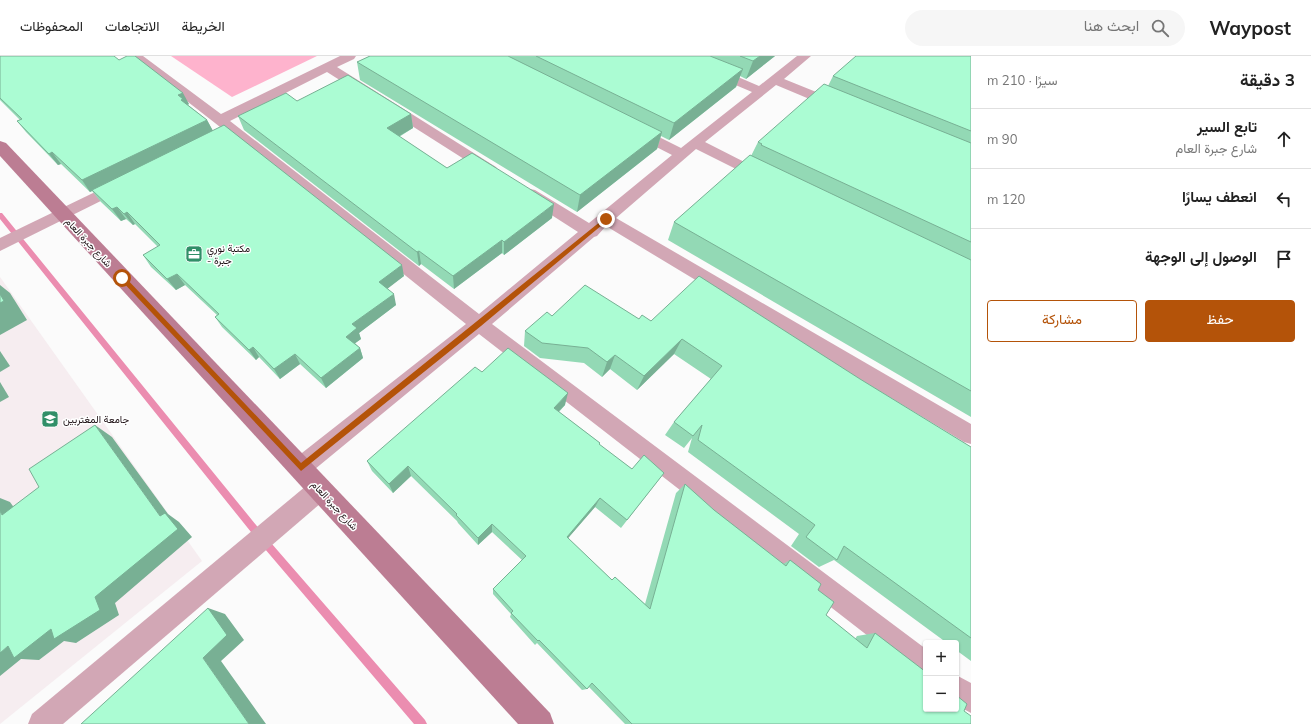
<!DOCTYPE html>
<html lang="ar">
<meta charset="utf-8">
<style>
body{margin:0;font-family:Mulish,Vazirmatn,sans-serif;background:#f6f6f6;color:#222;direction:rtl}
.controls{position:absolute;right:12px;bottom:12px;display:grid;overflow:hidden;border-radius:4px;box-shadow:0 1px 3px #0004}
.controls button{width:36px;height:36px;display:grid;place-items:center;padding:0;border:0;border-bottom:1px solid #e0e0e0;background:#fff;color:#222;font:20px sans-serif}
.stop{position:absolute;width:12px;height:12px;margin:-9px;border:3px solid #b45309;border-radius:50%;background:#fff}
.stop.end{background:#b45309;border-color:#fff;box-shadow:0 1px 4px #0008}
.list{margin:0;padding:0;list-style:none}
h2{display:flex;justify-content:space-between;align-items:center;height:52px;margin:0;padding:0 16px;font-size:17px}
h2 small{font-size:13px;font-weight:400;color:#767676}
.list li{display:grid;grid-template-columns:26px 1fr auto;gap:12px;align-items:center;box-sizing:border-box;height:60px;padding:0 16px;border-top:1px solid #e0e0e0}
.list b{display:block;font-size:15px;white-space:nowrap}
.list p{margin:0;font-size:13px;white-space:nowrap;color:#767676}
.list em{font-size:13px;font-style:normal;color:#767676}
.actions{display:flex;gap:8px;padding:12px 16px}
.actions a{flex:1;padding:9px 0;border:1px solid #b45309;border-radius:4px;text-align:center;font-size:14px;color:#b45309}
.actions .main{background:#b45309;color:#fff}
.icon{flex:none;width:22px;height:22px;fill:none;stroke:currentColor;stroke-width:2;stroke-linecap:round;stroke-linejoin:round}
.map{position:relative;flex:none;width:971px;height:668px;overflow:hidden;direction:ltr}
header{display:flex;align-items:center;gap:24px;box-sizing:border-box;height:56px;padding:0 20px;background:#fff;border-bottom:1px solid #e0e0e0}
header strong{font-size:19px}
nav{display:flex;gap:22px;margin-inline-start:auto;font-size:14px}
.search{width:280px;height:36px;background:#f6f6f6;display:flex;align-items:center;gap:10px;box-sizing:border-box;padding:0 14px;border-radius:22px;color:#767676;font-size:15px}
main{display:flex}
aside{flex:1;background:#fff}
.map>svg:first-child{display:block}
</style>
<header>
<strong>Waypost</strong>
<div class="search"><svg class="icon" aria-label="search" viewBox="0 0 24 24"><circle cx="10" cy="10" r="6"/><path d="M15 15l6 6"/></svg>ابحث هنا</div>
<nav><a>الخريطة</a><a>الاتجاهات</a><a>المحفوظات</a></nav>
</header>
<main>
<aside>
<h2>3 دقيقة<small>سيرًا · 210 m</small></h2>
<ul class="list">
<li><svg class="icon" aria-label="ahead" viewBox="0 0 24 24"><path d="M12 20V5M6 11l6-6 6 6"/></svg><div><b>تابع السير</b><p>شارع جبرة العام</p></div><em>90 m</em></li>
<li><svg class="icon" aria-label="left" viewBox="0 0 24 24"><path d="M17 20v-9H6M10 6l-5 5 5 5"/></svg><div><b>انعطف يسارًا</b></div><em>120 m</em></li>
<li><svg class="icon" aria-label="arrive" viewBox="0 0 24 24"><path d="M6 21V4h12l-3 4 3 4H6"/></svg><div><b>الوصول إلى الوجهة</b></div></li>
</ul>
<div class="actions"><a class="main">حفظ</a><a>مشاركة</a></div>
</aside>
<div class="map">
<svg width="971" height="668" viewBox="0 0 971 668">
<rect width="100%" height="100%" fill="#fbfbfb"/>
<polygon fill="#f6edf0" points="0,221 202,505 0,668"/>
<polygon fill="#feb3cd" points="171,0 317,0 232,41"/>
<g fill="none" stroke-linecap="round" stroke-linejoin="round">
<polygon fill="#eb8db0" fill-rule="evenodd" points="0,157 2,157 265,480 425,664 427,668 414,668 259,486 0,163"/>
<g fill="#d2a7b5" fill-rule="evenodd">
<polygon points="129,0 143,0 221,58 340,0 356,0 354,3 337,11 496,111 498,114 496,117 491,119 486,117 327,16 230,65 479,258 578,176 525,142 522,138 525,134 530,133 535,134 589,167 672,99 629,77 627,74 629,71 634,70 639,71 681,92 752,36 674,3 672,0 689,0 759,30 797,0 811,0 784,23 841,46 843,49 841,52 831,52 776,29 705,86 768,118 771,121 768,124 763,126 758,124 696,93 616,162 971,368 971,388 964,386 606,170 597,180 594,181 492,268 926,593 926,622 917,618 479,278 309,418 301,421 293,418 290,411 293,404 466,268 215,67"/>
<polygon points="122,123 127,124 130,128 127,132 0,195 0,182"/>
<polygon points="320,422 328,425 331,433 328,441 63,668 28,668 32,658 312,425"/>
<polygon points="956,619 971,627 971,657 956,649"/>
</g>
<polygon fill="#bc7d93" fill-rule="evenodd" points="0,85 6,87 550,657 554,668 518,668 0,100"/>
</g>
<g fill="#93d9b5">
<polygon points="0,0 119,4 189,48 188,49 207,64 213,75 404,220 387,232 396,249 359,277 361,283 355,287 360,292 363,302 326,332 300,308 280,323 259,301 256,304 222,271 215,261 217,259 185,229 176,234 151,211 143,199 158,191 135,168 133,169 126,163 121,165 101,146 92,135 90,136 61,108 58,109 26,76 17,65 20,64 0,44"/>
<polygon points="370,0 775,0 746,23 740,20 736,31 669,84 661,80 657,93 577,156 360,24 357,6"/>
<polygon points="971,0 971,361 668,184 674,166 751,100 758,86 828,30 833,20"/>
<polygon points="297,45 411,58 413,72 399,81 447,112 552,162 504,199 502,197 454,233 421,208 419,210 244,74 238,60"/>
<polygon points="552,260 639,263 651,265 860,323 971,391 971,605 956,594 956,587 947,587 834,504 819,511 791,490 799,478 688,396 692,382 684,392 665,379 674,366 711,323 674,298 637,334 610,313 602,321 584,307 540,302 524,290 525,275"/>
<polygon points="482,316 565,349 559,356 600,387 599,389 632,413 664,417 621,472 595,451 568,482 612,524 615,521 645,548 676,437 685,428 714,454 783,508 790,504 818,534 826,559 855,583 857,580 875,577 964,655 971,668 625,668 589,631 587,633 582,634 537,587 535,589 510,561 511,558 493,538 493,533 522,504 492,476 478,489 458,467 457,465 411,420 393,437 372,415 367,405"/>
</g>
<g fill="#78b094">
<polygon points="760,0 775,0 746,23 753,5"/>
<polygon points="743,13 736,31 669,84 674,67"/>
<polygon points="183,37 189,48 184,50 178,39"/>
<polygon points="411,58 413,72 389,86 387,72"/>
<polygon points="207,64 213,75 90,136 82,124"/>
<polygon points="662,76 657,93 577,156 580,139"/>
<polygon points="52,96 61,108 58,109 49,98"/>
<polygon points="554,148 552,162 504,199 504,186"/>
<polygon points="117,151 126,163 121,165 112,153"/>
<polygon points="127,156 135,168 133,169 124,158"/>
<polygon points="502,184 502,197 454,233 453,220"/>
<polygon points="419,195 421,208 419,210 417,196"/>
<polygon points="402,209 404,220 382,237 379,226"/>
<polygon points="177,218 185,229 176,234 167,223"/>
<polygon points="0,229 10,237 27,264 0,279"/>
<polygon points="394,238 396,249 359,277 361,283 350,291 346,281 352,268"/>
<polygon points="682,283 674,298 637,334 644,320"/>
<polygon points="253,291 259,301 256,304 249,294"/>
<polygon points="360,292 363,302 326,332 321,322"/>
<polygon points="0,295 10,310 0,316"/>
<polygon points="295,298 300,308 280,323 274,313"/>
<polygon points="615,299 610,313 602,321 607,306"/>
<polygon points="0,326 9,341 0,346"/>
<polygon points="568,337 565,349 551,363 554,352"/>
<polygon points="95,369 112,381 168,458 179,466 192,481 115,547 119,559 76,587 64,585 39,604 21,603 0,620 0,597 8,590 51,573 95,541 160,460"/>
<polygon points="408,410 411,420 393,437 389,428"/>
<polygon points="0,442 10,446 25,467 2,459 0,455"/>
<polygon points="600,442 595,451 563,488 567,481"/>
<polygon points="492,468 492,476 478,489 478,482"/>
<polygon points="208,552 225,558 244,584 221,605 266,668 249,668 203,602"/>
</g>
<g fill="#abfcd3" stroke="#78b094">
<polygon points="0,0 114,0 119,4 127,0 135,0 183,37 178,39 183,43 181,44 207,64 82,124 52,96 49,98 17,65 22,63 0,42"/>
<polygon points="370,0 508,0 662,76 580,139 357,6"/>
<polygon points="536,0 710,0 743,13 674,67"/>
<polygon points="740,0 760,0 753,5"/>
<polygon points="856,0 971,0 971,75 833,20"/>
<polygon points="348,19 411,58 387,72 447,112 472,97 554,148 504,186 502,184 453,220 419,195 417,196 238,60 286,37 297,45"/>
<polygon points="824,28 971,87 971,186 761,89 762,88 758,86"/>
<polygon points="224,69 402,209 379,226 394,238 352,268 357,272 346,281 360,292 321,322 295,298 274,313 253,291 249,294 215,261 219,258 177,218 167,223 143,199 160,189 127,156 124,158 117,151 112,153 92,134"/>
<polygon points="750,99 971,204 971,335 674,166"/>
<polygon points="699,220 860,323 971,391 971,582 844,490 837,504 806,481 815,469 698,384 702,369 693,380 674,366 722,310 682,283 644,320 615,299 607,306 588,292 542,287 525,275 547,256 552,260 585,229 639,263 642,259 651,265"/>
<polygon points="0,238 4,245 0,247"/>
<polygon points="508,292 568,337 554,352 600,387 599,388 632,413 644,399 664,417 627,464 600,442 567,481 612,524 615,521 650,553 685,428 714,454 786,510 790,504 821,528 818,534 834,546 826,559 867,592 875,577 926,616 926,653 956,653 956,639 967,648 964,655 971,660 971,668 632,668 592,627 587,633 539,584 538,585 511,557 513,555 493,533 526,500 492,468 478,482 456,459 457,458 408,410 389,428 367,405 475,311 482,316"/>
<polygon points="95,369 160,460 165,457 178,473 95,541 100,554 54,583 51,573 14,602 8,590 0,597 0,455 2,459 39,431 29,413"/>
<polygon points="208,552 227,579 203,602 249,668 81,668"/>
</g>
<polygon fill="#b45309" points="606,161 609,163 608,164 481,270 301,415 119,222 124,220 301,407"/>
<defs>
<g id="office-square" transform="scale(0.9)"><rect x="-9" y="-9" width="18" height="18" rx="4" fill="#308f68" stroke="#fff"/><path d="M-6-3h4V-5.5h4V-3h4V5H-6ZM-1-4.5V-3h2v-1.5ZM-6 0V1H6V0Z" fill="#fff"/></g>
<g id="university-square" transform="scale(0.9)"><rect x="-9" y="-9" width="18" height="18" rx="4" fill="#308f68" stroke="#fff"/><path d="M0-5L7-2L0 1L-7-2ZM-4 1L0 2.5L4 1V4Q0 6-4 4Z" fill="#fff"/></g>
</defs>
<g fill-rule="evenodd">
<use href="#office-square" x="194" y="198"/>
<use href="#university-square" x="50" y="363"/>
</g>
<g text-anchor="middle" stroke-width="3" stroke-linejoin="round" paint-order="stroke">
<g font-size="10" fill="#1f1216" stroke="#fff">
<text transform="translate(89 186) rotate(47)" y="4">شارع جبرة العام</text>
<text transform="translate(335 449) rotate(47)" y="4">شارع جبرة العام</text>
</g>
<g font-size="10" fill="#1f1216" stroke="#fff" text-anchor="start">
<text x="207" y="196">مكتبة نوري<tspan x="207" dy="12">- جبرة</tspan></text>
<text x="63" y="367">جامعة المغتربين</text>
</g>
</g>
</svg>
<div class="controls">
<button>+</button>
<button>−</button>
</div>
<div class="stop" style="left:122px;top:222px"></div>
<div class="stop end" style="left:606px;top:163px"></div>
</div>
</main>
